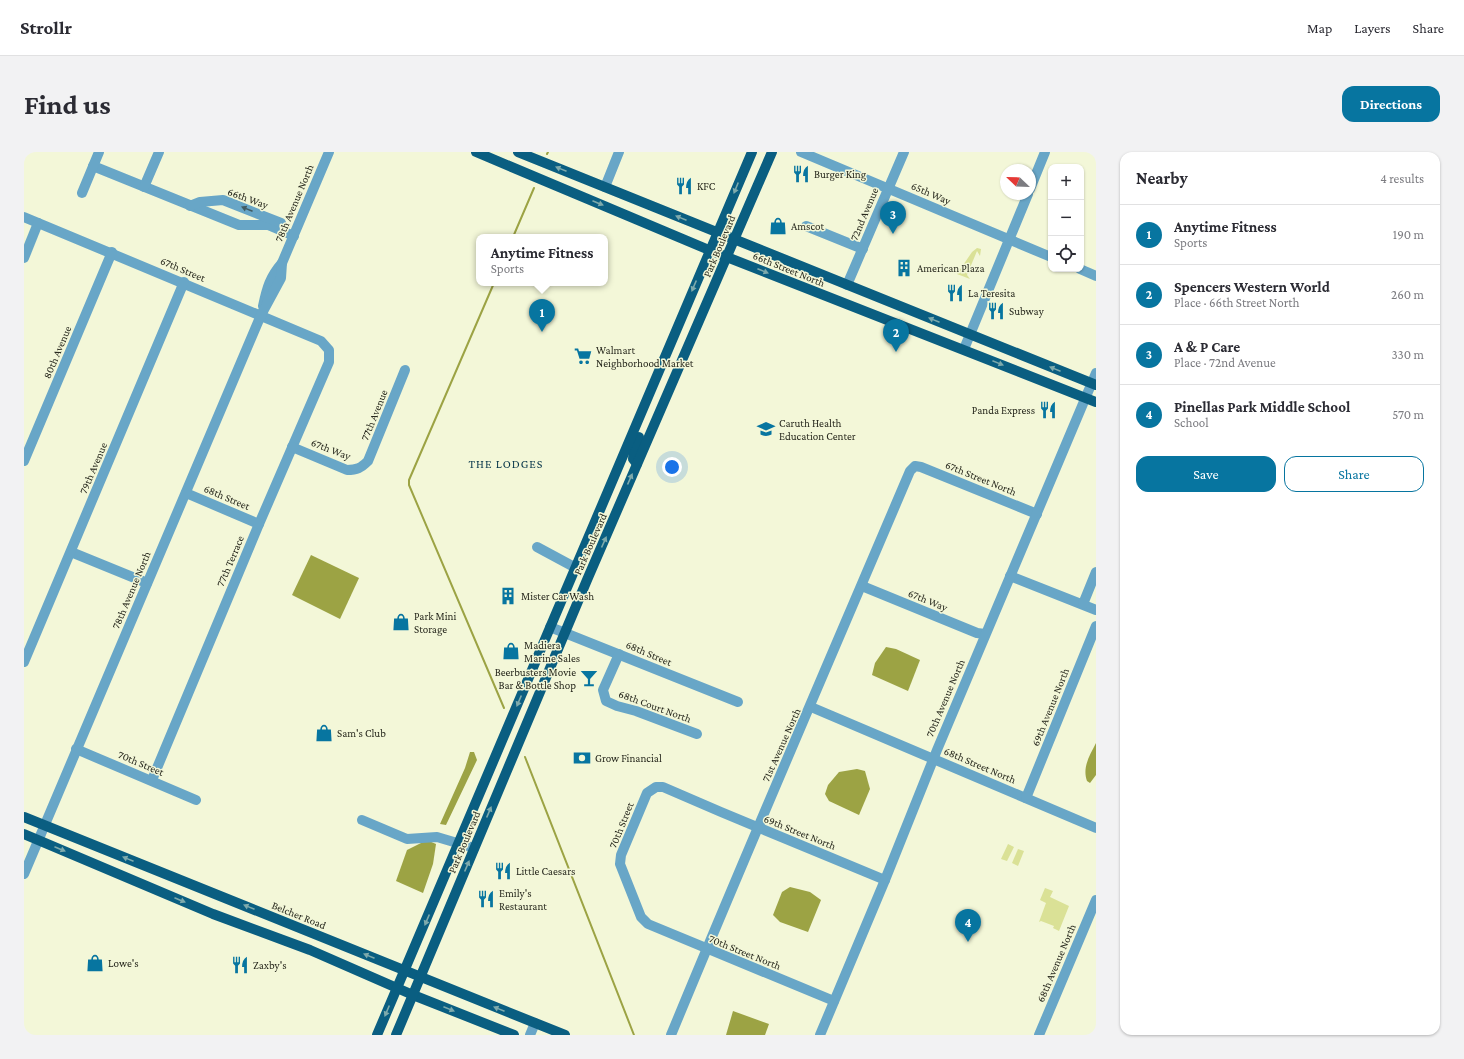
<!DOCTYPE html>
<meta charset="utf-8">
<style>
body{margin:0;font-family:"Crimson Pro",serif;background:#f2f2f3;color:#2b2b33}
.controls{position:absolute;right:12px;top:12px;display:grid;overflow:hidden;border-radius:8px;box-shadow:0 1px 3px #0004}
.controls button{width:36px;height:36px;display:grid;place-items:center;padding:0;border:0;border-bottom:1px solid #e1e1e2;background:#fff;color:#2b2b33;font:20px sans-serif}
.compass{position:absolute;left:976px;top:12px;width:36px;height:36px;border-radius:50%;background:#fff;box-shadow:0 1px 3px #0004;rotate:293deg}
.you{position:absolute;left:648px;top:315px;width:14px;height:14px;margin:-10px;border:3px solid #fff;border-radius:50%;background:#1a73e8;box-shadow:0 0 0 6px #1a73e833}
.badge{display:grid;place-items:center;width:26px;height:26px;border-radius:50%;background:#0775a0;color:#fff;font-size:13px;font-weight:700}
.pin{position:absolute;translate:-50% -33px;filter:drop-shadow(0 1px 2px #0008)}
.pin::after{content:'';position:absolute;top:21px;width:14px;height:12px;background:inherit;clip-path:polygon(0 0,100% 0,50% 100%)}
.popup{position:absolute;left:452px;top:82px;width:132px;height:52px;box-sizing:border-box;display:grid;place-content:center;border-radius:8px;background:#fff;filter:drop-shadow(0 1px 3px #0005);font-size:13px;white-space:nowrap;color:#7c7c81}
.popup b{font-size:15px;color:#2b2b33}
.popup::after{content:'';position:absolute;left:50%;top:100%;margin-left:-8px;border:8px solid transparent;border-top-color:#fff}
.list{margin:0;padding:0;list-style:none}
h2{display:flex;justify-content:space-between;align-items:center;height:52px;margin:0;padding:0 16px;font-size:17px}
h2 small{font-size:13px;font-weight:400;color:#7c7c81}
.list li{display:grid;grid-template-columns:26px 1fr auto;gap:12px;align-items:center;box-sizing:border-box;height:60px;padding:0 16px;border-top:1px solid #e1e1e2}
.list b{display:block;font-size:15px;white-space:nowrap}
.list p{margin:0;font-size:13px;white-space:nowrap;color:#7c7c81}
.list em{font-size:13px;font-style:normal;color:#7c7c81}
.actions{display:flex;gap:8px;padding:12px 16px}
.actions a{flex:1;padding:9px 0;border:1px solid #0775a0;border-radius:12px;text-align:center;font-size:14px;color:#0775a0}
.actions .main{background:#0775a0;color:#fff}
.icon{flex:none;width:22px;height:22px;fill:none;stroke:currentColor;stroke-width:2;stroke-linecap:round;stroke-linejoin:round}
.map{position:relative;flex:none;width:1072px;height:883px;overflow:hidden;border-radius:12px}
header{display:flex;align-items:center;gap:24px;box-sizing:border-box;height:56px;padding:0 20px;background:#fff;border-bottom:1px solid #e1e1e2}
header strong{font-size:19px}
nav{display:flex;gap:22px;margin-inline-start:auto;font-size:14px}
.intro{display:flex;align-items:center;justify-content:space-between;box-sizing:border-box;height:96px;padding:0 24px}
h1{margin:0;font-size:28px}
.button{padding:10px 18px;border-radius:12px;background:#0775a0;color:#fff;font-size:14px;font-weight:700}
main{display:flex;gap:24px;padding:0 24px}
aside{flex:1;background:#fff;border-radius:12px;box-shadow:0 1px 3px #0004}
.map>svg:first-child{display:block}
</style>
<header>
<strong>Strollr</strong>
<nav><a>Map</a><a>Layers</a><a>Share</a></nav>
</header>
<div class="intro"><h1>Find us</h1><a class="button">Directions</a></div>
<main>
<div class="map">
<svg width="1072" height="883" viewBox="0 0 1072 883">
<rect width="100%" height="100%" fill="#f3f7d8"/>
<g fill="#dae196">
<polygon points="953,96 957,97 956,104 953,99 943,123 946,127 933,122 948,100"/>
<polygon points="984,692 990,695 983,709 977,707"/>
<polygon points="994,697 1000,699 994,714 988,711"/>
<polygon points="1021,736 1029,739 1026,745 1045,754 1035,779 1029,776 1030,774 1017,769 1015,770 1022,751 1016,748"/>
</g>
<g fill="#9ca344">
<polygon points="287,403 335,426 316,467 268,443"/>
<polygon points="862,495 872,497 896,508 884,539 848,523 851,511"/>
<path d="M1072,591V623L1066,631L1063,629C1058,615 1066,603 1072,591Z"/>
<polygon points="446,600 450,600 453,608 422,673 416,672 441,616"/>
<polygon points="833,617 841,619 846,637 835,663 805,649 801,642 804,633 815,620"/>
<polygon points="401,689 405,689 412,692 409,712 399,741 372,729 383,698"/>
<polygon points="766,735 786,740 797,748 784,780 756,770 749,763 758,740"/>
<polygon points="709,859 745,872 741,883 702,883"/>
</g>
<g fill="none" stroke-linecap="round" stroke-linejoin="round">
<g stroke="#9ca344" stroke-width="2">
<polyline points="523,2 524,0"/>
<polyline points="489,85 510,36"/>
<polyline points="470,131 385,328 385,333 480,556"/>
<polyline points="501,605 610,883"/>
</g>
<g stroke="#68a6c7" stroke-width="10">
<polyline points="777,0 1027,105"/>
<polyline points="69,14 215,73 244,73 270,84"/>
<polyline points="120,35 135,0"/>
<polyline points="581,35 595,0"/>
<polyline points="1006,37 1021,0"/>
<polyline points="58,41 75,0"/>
<polyline points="166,54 176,50 199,48 257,71"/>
<polyline points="0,65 297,189 305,198 305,210 235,372 128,628"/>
<polyline points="782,74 839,97"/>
<polyline points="0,106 14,71"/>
<polyline points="1056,117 1072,124"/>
<polyline points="823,133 880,0"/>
<path d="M239,154C243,135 246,125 258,111L305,0"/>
<polyline points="940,197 1004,42"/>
<path d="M268,295L323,318C333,318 337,316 344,309L381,218"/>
<polyline points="0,309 88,100"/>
<polyline points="162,341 235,372"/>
<polyline points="513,395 552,416"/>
<polyline points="47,400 123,431"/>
<polyline points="986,424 1072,458"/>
<polyline points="838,434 953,481 961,482"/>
<polyline points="1059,452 1072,420"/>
<polyline points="526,475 714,550"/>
<polyline points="595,502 579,538 582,549 593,554 612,559 673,582"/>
<polyline points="0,510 160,130"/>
<polyline points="787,555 1072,676"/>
<polyline points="52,597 172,648"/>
<polyline points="1002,646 1072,474"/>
<polyline points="338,668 383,687 413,685 450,696"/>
<polyline points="0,722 237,163 257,126 258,111"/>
<polyline points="810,849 624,772 617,765 596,712 597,703 623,641 632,635 639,635 697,660 861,728"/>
<polyline points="506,883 511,871"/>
<path d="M647,883C725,694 806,507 886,319L891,314L897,315L1013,362"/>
<polyline points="796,883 861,728 913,598 1072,221"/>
<polyline points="1015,883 1072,748"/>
</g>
<g stroke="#0a5e81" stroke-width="10">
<polyline points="452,0 685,98 1072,250"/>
<polyline points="494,0 1072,233"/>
<polyline points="613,312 609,307 610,297 615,285"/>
<polyline points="0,665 541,883"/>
<polyline points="0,682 189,762 286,798 389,843 490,883"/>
<polyline points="353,883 728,0"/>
<polyline points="372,883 563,428 748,0"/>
</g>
</g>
<defs><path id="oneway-solid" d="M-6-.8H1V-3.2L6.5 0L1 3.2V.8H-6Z"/></defs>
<g fill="#7eaaac">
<use href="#oneway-solid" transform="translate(537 17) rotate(-158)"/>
<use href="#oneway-solid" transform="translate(712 36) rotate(112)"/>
<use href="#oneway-solid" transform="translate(574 51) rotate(23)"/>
<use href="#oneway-solid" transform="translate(657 66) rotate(-158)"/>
<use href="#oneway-solid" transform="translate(739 119) rotate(22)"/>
<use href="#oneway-solid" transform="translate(670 134) rotate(113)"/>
<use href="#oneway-solid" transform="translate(910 168) rotate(-158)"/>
<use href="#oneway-solid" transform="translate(974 211) rotate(22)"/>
<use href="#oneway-solid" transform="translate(1031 217) rotate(-158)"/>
<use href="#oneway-solid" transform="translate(606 327) rotate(-66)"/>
<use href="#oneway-solid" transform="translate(580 390) rotate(-66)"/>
<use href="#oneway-solid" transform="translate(495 549) rotate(113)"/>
<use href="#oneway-solid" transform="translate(465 660) rotate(-67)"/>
<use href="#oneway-solid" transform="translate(36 697) rotate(23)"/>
<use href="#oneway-solid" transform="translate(104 707) rotate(-158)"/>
<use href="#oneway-solid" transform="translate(443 714) rotate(-67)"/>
<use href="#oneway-solid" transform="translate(156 748) rotate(23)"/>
<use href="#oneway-solid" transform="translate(225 755) rotate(-158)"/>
<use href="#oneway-solid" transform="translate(403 768) rotate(113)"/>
<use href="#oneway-solid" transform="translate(345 804) rotate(-158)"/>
<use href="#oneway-solid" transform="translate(425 857) rotate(22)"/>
<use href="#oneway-solid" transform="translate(475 857) rotate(-158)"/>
<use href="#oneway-solid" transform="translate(363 859) rotate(113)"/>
</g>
<use fill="#425b62" href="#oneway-solid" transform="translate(223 57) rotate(-158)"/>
<defs>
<g id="restaurant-bare" transform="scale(1.38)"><path d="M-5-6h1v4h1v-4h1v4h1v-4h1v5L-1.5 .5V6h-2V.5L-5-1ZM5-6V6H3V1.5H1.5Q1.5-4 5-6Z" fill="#0775a0" stroke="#f3f7d8" stroke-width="2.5" paint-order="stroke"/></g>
<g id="shop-bare" transform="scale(1.38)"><path d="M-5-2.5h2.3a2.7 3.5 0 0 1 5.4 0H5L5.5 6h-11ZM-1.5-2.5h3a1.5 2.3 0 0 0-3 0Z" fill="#0775a0" stroke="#f3f7d8" stroke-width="2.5" paint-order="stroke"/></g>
<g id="building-bare" transform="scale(1.38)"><path d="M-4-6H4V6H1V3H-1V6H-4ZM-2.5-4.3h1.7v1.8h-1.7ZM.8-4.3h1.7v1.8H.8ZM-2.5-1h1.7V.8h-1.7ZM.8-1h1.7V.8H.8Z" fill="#0775a0" stroke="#f3f7d8" stroke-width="2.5" paint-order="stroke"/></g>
<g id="supermarket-bare" transform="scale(1.38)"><path d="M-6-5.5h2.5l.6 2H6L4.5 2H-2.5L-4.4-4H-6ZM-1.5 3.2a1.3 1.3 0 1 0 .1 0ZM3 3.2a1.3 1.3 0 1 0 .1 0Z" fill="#0775a0" stroke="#f3f7d8" stroke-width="2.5" paint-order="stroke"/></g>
<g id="university-bare" transform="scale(1.38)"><path d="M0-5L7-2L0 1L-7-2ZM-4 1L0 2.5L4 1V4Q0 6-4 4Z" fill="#0775a0" stroke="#f3f7d8" stroke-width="2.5" paint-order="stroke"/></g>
<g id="bar-bare" transform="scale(1.38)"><path d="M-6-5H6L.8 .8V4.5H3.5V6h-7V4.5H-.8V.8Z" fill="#0775a0" stroke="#f3f7d8" stroke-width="2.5" paint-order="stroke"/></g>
<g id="bank-bare" transform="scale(1.38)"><path d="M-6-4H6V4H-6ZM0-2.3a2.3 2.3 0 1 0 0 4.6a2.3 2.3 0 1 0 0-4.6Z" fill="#0775a0" stroke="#f3f7d8" stroke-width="2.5" paint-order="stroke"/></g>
</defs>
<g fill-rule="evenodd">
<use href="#restaurant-bare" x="777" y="22"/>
<use href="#restaurant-bare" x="660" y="34"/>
<use href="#shop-bare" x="754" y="74"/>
<use href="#building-bare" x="880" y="116"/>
<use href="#restaurant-bare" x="931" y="141"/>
<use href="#restaurant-bare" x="972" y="159"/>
<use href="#supermarket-bare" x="559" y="204"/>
<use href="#restaurant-bare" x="1024" y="258"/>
<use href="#university-bare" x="742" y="277"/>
<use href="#building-bare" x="484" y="444"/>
<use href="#shop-bare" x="377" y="470"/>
<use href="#shop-bare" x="487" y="499"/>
<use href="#bar-bare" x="565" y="526"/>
<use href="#shop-bare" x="300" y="581"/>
<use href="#bank-bare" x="558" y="606"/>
<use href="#restaurant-bare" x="479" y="719"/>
<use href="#restaurant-bare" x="462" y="747"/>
<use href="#shop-bare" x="71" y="811"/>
<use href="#restaurant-bare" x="216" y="813"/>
</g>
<g text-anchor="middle" stroke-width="3" stroke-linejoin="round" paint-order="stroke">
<g font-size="11" fill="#28291e" stroke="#f3f7d8" text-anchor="start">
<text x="790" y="26">Burger King</text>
<text x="673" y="38">KFC</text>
<text x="767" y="78">Amscot</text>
<text x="893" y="120">American Plaza</text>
<text x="944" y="145">La Teresita</text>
<text x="985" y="163">Subway</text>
<text x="572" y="202">Walmart<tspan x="572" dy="13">Neighborhood Market</tspan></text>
<text x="1011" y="262" text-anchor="end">Panda Express</text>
<text x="755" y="275">Caruth Health<tspan x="755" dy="13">Education Center</tspan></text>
<text x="497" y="448">Mister Car Wash</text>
<text x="390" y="468">Park Mini<tspan x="390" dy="13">Storage</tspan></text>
<text x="500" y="497">Madiera<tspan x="500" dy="13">Marine Sales</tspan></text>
<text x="552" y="524" text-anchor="end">Beerbusters Movie<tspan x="552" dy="13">Bar &amp; Bottle Shop</tspan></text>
<text x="313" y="585">Sam's Club</text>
<text x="571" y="610">Grow Financial</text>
<text x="492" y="723">Little Caesars</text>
<text x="475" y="745">Emily's<tspan x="475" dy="13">Restaurant</tspan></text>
<text x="84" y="815">Lowe's</text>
<text x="229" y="817">Zaxby's</text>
</g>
<g font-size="11" fill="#28291e" stroke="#f3f7d8">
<text transform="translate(907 41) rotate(23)" y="4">65th Way</text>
<text transform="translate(224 46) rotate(20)" y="4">66th Way</text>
<text transform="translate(270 51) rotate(-67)" y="4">78th Avenue North</text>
<text transform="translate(840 62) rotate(-67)" y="4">72nd Avenue</text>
<text transform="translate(695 94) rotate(-67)" y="4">Park Boulevard</text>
<text transform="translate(159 117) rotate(23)" y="4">67th Street</text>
<text transform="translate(765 117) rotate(22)" y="4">66th Street North</text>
<text transform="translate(33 200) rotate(-67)" y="4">80th Avenue</text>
<text transform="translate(350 263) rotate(-68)" y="4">77th Avenue</text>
<text transform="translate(307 297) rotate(21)" y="4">67th Way</text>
<text transform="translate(69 316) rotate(-67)" y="4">79th Avenue</text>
<text transform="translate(957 326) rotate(22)" y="4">67th Street North</text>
<text transform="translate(203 345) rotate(23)" y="4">68th Street</text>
<text transform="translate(566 392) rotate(-66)" y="4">Park Boulevard</text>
<text transform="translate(206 409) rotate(-67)" y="4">77th Terrace</text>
<text transform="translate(107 438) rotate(-67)" y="4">78th Avenue North</text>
<text transform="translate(904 448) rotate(22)" y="4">67th Way</text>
<text transform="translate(625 501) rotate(23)" y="4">68th Street</text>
<text transform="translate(921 546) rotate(-67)" y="4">70th Avenue North</text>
<text transform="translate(631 554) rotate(20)" y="4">68th Court North</text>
<text transform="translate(1026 555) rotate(-68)" y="4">69th Avenue North</text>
<text transform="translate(757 593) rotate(-66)" y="4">71st Avenue North</text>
<text transform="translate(117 611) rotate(23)" y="4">70th Street</text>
<text transform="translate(956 613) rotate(23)" y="4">68th Street North</text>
<text transform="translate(597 673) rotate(-68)" y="4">70th Street</text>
<text transform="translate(776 680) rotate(22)" y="4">69th Street North</text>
<text transform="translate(440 690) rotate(-67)" y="4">Park Boulevard</text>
<text transform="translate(275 763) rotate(22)" y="4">Belcher Road</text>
<text transform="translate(721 800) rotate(22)" y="4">70th Street North</text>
<text transform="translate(1032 811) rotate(-67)" y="4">68th Avenue North</text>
</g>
<g font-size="12" letter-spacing="1" fill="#063549" stroke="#f3f7d8">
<text x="482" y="316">THE LODGES</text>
</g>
</g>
</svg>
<div class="controls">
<button>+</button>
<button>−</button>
<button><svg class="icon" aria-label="locate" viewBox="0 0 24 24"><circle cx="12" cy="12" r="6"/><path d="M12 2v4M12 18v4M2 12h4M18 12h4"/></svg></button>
</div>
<svg class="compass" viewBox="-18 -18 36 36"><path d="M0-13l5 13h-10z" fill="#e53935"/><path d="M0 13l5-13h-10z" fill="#7c7c81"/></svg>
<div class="you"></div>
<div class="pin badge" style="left:518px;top:180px">1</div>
<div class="popup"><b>Anytime Fitness</b>Sports</div>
<div class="pin badge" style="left:872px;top:200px">2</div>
<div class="pin badge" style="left:869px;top:82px">3</div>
<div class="pin badge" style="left:944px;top:790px">4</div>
</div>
<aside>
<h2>Nearby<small>4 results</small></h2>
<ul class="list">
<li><span class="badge">1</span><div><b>Anytime Fitness</b><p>Sports</p></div><em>190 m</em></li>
<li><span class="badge">2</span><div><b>Spencers Western World</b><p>Place · 66th Street North</p></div><em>260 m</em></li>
<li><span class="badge">3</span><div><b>A &amp; P Care</b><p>Place · 72nd Avenue</p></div><em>330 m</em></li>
<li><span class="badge">4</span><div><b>Pinellas Park Middle School</b><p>School</p></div><em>570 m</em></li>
</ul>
<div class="actions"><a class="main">Save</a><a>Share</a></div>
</aside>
</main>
